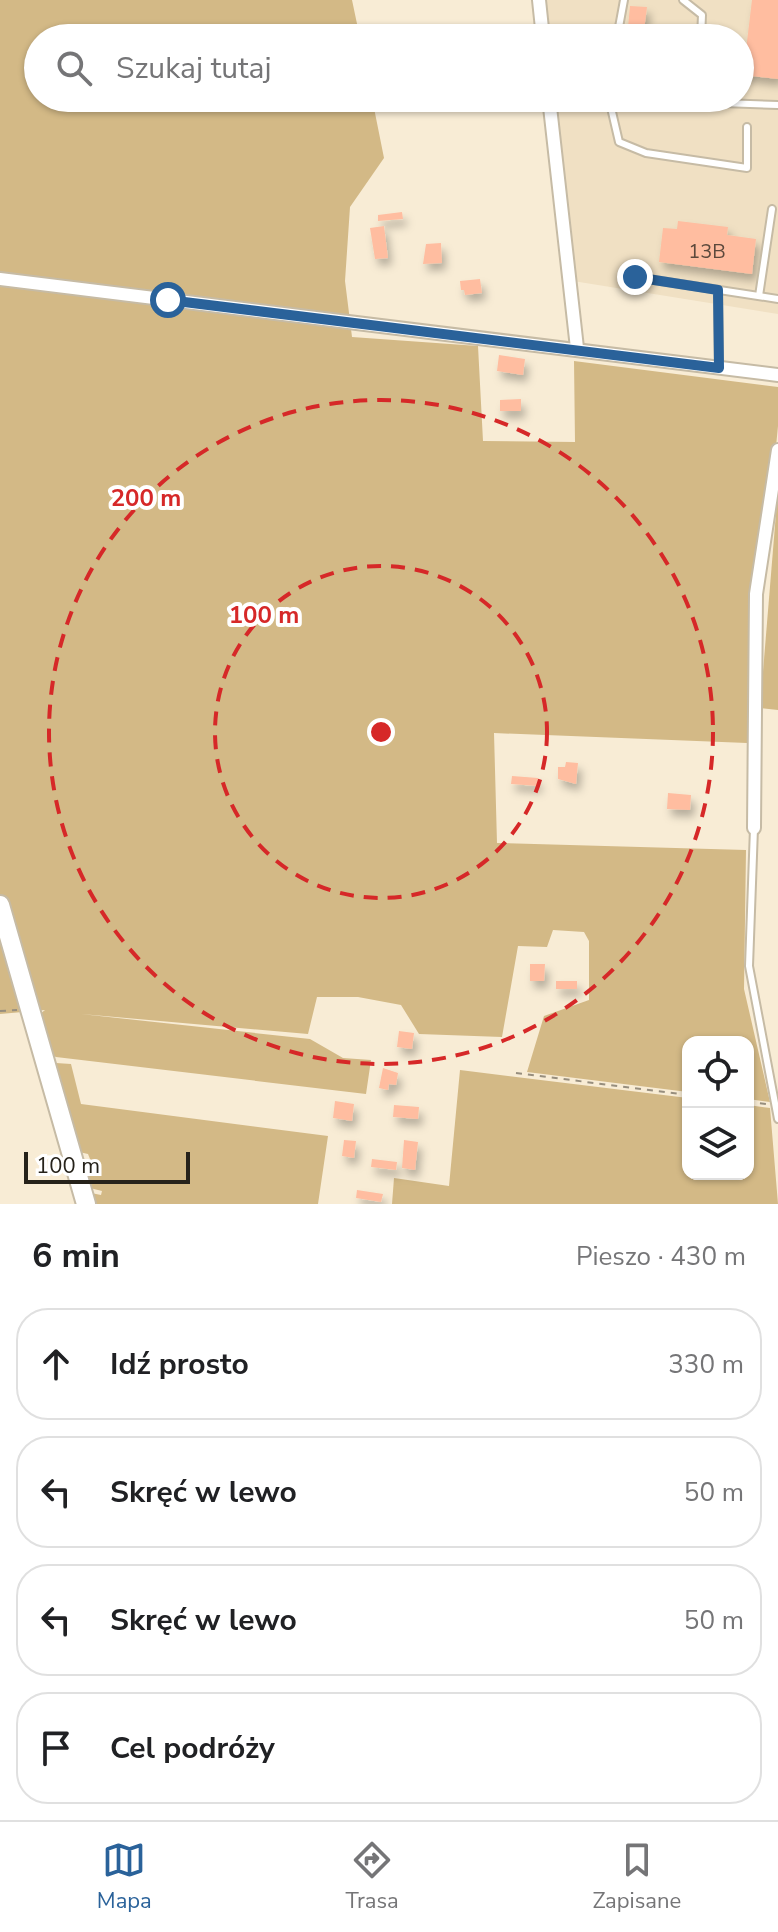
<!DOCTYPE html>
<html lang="pl">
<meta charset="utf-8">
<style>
body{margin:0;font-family:"Nunito Sans",sans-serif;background:#f2f2f2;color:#202124}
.controls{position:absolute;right:24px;bottom:24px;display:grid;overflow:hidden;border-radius:16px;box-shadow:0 2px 6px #0004}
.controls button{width:72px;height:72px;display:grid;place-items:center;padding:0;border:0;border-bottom:2px solid #e0e0e0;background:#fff;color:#202124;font:40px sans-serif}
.scale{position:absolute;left:24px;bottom:20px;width:166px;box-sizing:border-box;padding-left:8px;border:4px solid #26221a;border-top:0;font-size:22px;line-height:28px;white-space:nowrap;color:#26221a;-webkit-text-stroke:6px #fff;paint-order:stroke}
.stop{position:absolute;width:24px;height:24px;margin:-18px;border:6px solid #2a629a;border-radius:50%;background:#fff}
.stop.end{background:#2a629a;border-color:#fff;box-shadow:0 2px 8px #0008}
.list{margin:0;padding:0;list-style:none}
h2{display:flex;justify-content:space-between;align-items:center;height:104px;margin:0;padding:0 32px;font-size:34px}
h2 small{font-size:26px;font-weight:400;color:#757577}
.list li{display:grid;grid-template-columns:52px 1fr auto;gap:24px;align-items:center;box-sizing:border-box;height:112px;margin:0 16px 16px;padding:0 16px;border:2px solid #e0e0e0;border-radius:32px}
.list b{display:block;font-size:30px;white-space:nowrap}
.list em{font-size:26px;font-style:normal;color:#757577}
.icon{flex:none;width:44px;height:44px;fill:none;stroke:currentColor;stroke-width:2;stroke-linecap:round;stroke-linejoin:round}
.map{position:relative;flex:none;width:778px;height:1204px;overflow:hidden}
.search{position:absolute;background:#fff;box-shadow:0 2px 6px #0004;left:24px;right:24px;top:24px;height:88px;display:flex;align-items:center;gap:20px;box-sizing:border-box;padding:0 28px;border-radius:44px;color:#757577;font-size:30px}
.sheet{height:616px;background:#fff}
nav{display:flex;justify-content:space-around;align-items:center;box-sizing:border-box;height:112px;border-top:2px solid #e0e0e0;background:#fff;font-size:22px;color:#757577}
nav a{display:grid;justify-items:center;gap:4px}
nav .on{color:#2a629a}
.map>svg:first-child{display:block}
</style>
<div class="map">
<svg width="778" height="1204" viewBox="0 0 778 1204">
<defs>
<filter id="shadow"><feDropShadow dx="4" dy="7" stdDeviation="4" flood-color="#0004"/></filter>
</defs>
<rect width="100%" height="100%" fill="#f8ecd5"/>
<polygon fill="#f0e0c3" points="545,0 778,0 778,314 573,281 555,98 740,98 740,38 549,38"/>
<g fill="#d3b986">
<polygon points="0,0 352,0 360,38 38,38 38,98 372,98 384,158 350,207 345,281 352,337 478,346 483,441 575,442 574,361 778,387 778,426 747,743 494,733 497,843 746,850 744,989 770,1102 748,1099 748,1042 688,1042 688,1092 527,1072 544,1016 589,1000 589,941 584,932 553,930 547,947 518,946 502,1037 419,1034 401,1005 358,997 317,997 308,1034 81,1014 310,1039 343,1058 371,1060 366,1094 56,1057 51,1055 40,1014 45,1010 0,1014"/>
<polygon points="778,489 778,710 760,708"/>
<polygon points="56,1063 71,1064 81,1104 328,1136 318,1204 94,1204 91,1193 101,1195 102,1191 90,1188 81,1159 90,1159 88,1154 79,1152 54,1066"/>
<polygon points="460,1070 688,1098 688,1174 748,1174 748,1105 770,1108 778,1204 392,1204 394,1178 449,1186"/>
</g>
<g fill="#ffbda0" filter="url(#shadow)">
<polygon points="752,0 778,0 778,79 743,75"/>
<polygon points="630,6 647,7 643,38 627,38"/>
<polygon points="402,212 403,219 378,221 378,215"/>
<polygon points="678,221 728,227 727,235 756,239 752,274 659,262 663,228 677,229"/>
<polygon points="384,226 388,258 375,259 370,228"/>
<polygon points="441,243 442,263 423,264 426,244"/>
<polygon points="480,279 482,293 465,295 464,290 461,290 460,281"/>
<polygon points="499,355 525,359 523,375 497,371"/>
<polygon points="521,399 521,411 500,411 500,400"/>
<polygon points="566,762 578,763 576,784 558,779 558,767 565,767"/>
<polygon points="512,776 538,778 538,786 511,784"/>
<polygon points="668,793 691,795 690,810 667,809"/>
<polygon points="530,964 545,964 544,981 530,981"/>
<rect x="556" y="981" width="21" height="8"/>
<polygon points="399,1031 414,1033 412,1049 397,1047"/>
<polygon points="383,1068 398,1073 396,1085 389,1084 388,1090 379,1088"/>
<polygon points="335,1101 354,1104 352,1121 333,1118"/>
<polygon points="394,1105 419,1107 418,1119 393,1117"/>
<polygon points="344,1140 356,1141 354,1158 342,1156"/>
<polygon points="404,1140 418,1142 415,1170 402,1168"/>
<polygon points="372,1159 397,1162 396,1170 371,1167"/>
<polygon points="357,1190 383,1194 381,1202 356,1198"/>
</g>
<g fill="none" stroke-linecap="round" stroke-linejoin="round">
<g stroke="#c6bba5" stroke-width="10">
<g id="service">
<polyline points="683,0 702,15 701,38"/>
<polyline points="617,38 624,0"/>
<polyline points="747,127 747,168 646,153 619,142 609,99 778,105"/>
<polyline points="635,277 778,299"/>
<polyline points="718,290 719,368"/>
<polyline points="759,296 772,209"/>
<polyline points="754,828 749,966 778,1119"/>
</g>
</g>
<g stroke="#c6bba5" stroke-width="16">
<g id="minor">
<polyline points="539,0 543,38"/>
<polyline points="549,98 577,348"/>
<polyline points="0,279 778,375"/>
<polyline points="754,828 756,594 778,450"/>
</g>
</g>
<g stroke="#c6bba5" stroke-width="22">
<polyline id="secondary" points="0,905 86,1204"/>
</g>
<g stroke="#978e7e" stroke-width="2" stroke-dasharray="6 6" stroke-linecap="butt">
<polyline points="0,1011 17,1010"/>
<polyline points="516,1073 688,1095"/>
<polyline points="748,1102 767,1104"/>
</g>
<use href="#service" stroke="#fff" stroke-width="6"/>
<use href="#minor" stroke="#fff" stroke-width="12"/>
<use href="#secondary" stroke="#fff" stroke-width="18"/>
</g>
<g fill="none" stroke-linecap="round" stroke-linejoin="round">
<polyline stroke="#2a629a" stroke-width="10" points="168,300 719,368 718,290 635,277"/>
</g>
<g fill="none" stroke="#d62828" stroke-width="4" stroke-dasharray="14 10">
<circle cx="381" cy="732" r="166"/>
<circle cx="381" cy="732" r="332"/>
</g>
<g text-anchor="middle" stroke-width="8" stroke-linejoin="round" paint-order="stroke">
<g font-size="20" fill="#5c493c">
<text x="707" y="258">13B</text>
</g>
</g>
<circle cx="381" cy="732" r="12" fill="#d62828" stroke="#fff" stroke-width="4"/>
<g font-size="24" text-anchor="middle" font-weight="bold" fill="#d62828" stroke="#fff" stroke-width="8" stroke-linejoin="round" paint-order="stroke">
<text x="146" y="506">200 m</text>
<text x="264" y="623">100 m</text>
</g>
</svg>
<div class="controls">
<button><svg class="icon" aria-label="locate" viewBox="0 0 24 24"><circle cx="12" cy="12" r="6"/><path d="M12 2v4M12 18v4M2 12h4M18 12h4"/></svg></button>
<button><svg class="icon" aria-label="layers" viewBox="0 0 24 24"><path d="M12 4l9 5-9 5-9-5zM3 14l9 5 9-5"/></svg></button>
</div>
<div class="scale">100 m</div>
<div class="stop" style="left:168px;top:300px"></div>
<div class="stop end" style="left:635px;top:277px"></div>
<div class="search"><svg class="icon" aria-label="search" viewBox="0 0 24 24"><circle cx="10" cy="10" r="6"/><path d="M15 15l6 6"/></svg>Szukaj tutaj</div>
</div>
<section class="sheet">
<h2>6 min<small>Pieszo · 430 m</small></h2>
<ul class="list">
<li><svg class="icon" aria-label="ahead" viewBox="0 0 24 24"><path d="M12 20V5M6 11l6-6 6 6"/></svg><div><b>Idź prosto</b></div><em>330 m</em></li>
<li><svg class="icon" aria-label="left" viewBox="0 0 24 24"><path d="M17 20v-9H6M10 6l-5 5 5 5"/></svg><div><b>Skręć w lewo</b></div><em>50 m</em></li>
<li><svg class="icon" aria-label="left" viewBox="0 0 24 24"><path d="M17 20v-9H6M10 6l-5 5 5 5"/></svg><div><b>Skręć w lewo</b></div><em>50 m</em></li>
<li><svg class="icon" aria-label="arrive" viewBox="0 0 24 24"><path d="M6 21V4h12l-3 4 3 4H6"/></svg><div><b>Cel podróży</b></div></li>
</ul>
</section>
<nav>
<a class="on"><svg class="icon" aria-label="map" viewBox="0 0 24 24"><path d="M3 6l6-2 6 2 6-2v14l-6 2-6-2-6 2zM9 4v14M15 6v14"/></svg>Mapa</a>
<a><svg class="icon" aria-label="directions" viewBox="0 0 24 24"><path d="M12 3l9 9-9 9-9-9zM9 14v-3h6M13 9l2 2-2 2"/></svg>Trasa</a>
<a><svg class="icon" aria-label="saved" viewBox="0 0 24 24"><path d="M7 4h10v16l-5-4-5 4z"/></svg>Zapisane</a>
</nav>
